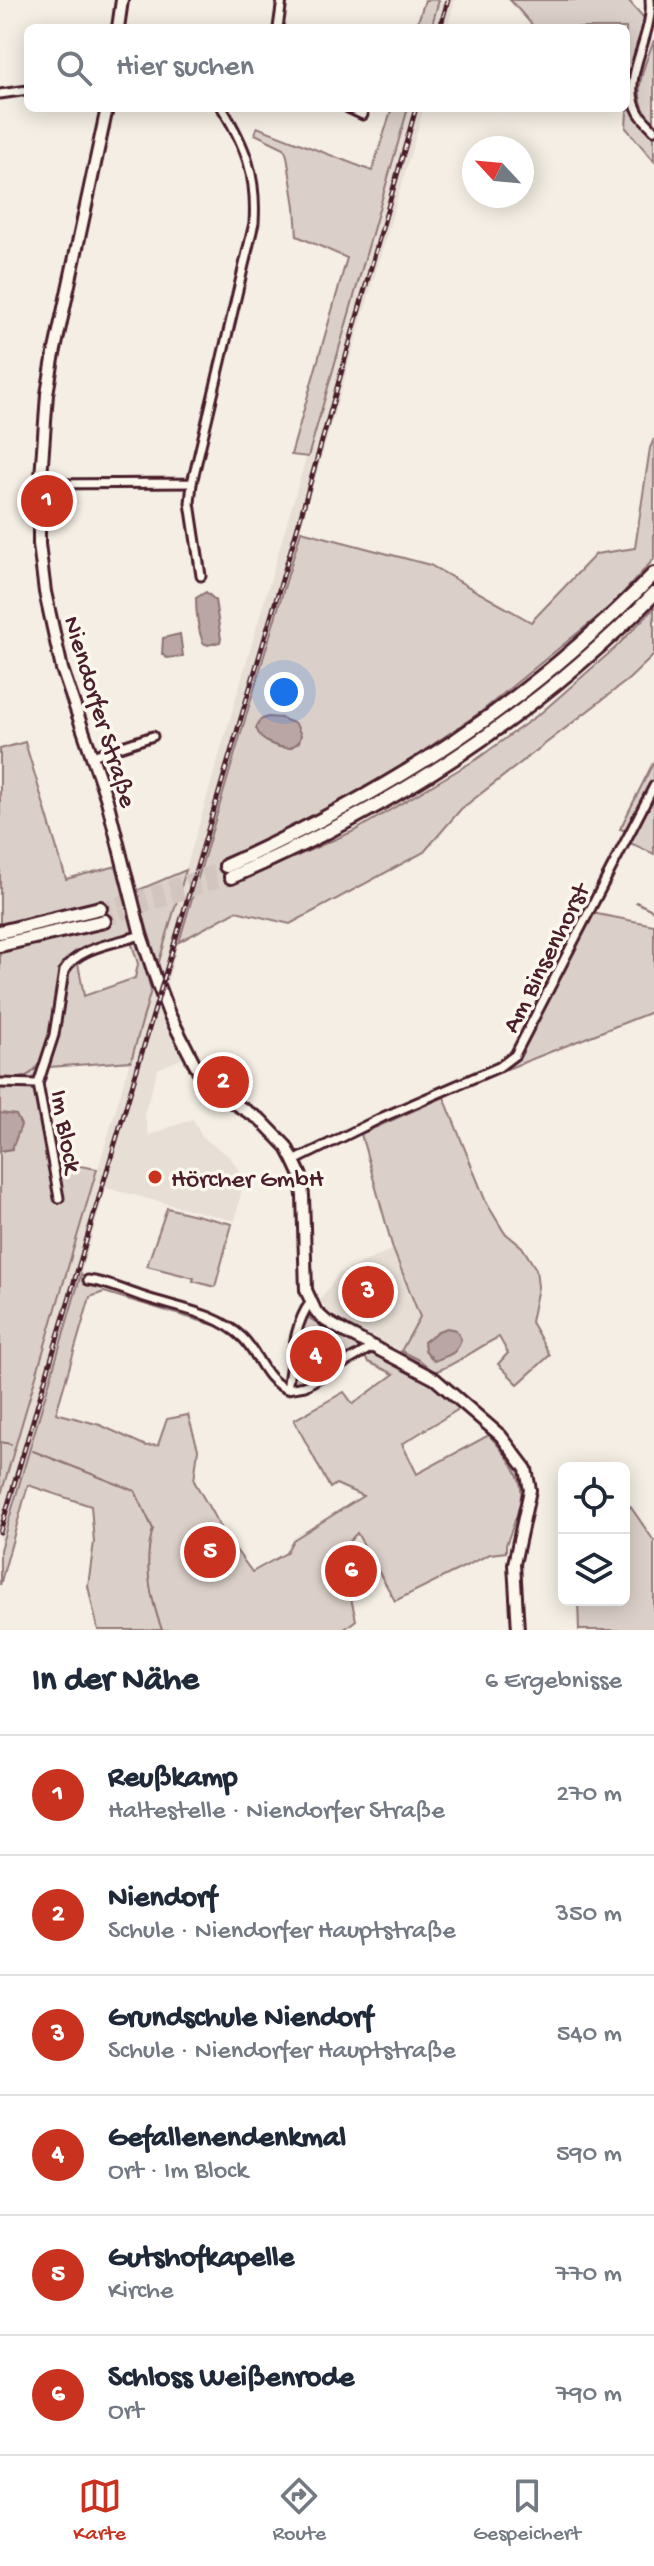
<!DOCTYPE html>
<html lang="de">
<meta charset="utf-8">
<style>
body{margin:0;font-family:"Gochi Hand",sans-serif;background:#f2f2f3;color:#1f2937}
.controls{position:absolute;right:24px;bottom:24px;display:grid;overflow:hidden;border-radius:12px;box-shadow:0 4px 20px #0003}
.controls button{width:72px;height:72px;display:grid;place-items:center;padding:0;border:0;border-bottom:2px solid #e0e1e3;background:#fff;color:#1f2937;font:40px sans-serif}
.compass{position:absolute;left:462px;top:136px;width:72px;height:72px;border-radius:50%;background:#fff;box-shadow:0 4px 20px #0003;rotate:296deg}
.you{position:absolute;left:284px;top:692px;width:28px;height:28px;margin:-20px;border:6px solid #fff;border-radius:50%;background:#1a73e8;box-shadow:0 0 0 12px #1a73e833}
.badge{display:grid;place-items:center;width:52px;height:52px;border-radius:50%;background:#c8321e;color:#fff;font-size:26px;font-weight:700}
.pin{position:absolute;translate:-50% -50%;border:4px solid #fff;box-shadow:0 2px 8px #0006}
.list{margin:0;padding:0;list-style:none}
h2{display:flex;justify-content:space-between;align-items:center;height:104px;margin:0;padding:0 32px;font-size:34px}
h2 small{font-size:26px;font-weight:400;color:#747a83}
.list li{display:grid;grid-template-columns:52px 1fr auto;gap:24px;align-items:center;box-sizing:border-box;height:120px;padding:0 32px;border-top:2px solid #e0e1e3}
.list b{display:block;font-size:30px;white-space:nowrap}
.list p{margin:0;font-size:26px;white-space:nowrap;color:#747a83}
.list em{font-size:26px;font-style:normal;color:#747a83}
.icon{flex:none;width:44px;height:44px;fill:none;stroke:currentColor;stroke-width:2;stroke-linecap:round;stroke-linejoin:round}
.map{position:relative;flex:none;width:654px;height:1630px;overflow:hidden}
.search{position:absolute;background:#fff;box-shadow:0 4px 20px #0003;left:24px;right:24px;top:24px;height:88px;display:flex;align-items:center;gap:20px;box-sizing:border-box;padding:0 28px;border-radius:12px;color:#747a83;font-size:30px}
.sheet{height:824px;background:#fff}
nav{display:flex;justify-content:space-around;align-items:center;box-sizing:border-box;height:112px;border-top:2px solid #e0e1e3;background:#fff;font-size:22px;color:#747a83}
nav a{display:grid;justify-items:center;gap:4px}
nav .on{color:#c8321e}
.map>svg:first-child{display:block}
</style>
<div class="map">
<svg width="654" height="1630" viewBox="0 0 654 1630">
<rect width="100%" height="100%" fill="#f4eee4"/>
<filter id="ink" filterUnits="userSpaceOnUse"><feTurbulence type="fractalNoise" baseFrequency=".0125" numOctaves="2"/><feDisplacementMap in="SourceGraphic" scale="16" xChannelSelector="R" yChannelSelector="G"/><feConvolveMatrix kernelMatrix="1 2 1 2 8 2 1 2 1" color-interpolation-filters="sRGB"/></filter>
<g filter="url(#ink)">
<g fill="#e7dfd6">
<polygon points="439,0 455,0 447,28 431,28"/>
<polygon points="408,108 424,108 166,986 158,965"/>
<polygon points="151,990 158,1011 186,1057 158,1069 144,1114 149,1135 193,1119 202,1137 230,1157 244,1178 235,1221 106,1188 0,1550 0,1500"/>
<polygon points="393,1249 420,1317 401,1351 339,1320 328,1311 320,1300 338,1274"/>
</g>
<g fill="#dbd0c9" stroke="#92787a" stroke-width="2" fill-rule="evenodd">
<polygon points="425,0 439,0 431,28 416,28"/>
<polygon points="510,0 628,0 645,19 626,98 626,28 535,28"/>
<path d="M654,40V125C629,96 642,73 654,40Z"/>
<polygon points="392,108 408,108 308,457 291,455 347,258 297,236 295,206 287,156 284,148 255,134 257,127 372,171"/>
<polygon points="631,108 654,134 654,161 626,128 627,111"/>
<polygon points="654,439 654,559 612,605 482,711 362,793 294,829 223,858 233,884 354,831 477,759 542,712 615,648 654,608 654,655 629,679 461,809 424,852 290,924 236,911 179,942 301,531 430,565 531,622 596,554 635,548 650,448"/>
<path d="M25,742L66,879L117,866L151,990L131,1061L49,1067C28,1095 44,1130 51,1161L97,1169L0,1498V952L107,927L99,901L0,926V749ZM129,935L138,964L135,978L84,996L76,952Z"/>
<polygon points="654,761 654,854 628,842 632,833 620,829"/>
<polygon points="186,870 158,965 136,891"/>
<polygon points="592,913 654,925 654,1011 507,1069 522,1049"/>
<path d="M444,1097L486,1202L504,1232L522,1247L536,1269L538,1287L531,1322L550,1355L518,1384L498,1364L508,1353L499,1337C476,1348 458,1364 434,1372L421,1361L401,1351L420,1317L393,1249L361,1134Z"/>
<polygon points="167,1208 232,1224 215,1287 193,1281 194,1278 147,1266"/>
<path d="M81,1274L89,1280L194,1314L227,1329L104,1292L90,1297L56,1413L100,1425L146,1446L158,1445L167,1419L188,1415L198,1449L194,1481L223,1532L252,1572L286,1553L293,1540L363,1496L336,1484L330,1488L294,1420L344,1392L353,1404L394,1374L368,1362L360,1349L301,1384L294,1382L291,1377L305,1316L361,1348L376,1350L467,1404L402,1444L417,1474L489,1435C503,1451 524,1474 521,1496C520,1512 511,1530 506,1545V1552L490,1554L395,1601L357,1533L347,1544L325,1557L350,1594L356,1620L343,1630H98L88,1586L94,1542L91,1506L28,1485L0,1585V1550Z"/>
<polygon points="630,1506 654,1541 654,1630 579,1630 578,1600 624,1600 624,1512"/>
</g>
<g fill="#baa7a5" stroke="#8d7174" stroke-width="2">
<path d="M206,592L215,600L221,639L220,642L208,645L203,643C198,629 196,613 196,598Z"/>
<polygon points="180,634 183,656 167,658 162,654 163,638"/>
<path d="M268,717L281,718L296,724L301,735L299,742L290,748C276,748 261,742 256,728L260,720Z"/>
<polygon points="0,1113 16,1115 21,1125 12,1149 0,1151"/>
<path d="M447,1328L456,1330L461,1339C457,1355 449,1355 434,1361L425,1350L424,1342L438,1331Z"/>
</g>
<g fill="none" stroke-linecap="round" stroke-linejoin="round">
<g stroke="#8d7174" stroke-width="2">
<polyline points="636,902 654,911"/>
<path d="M0,1078C22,1080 33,1078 43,1057"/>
<polyline points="0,1442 11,1444"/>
<path d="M33,1451L135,1491L153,1529C143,1563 150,1597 162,1630"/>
</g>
<g stroke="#d2c5bf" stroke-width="12" stroke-dasharray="12 6" stroke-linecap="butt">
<polyline points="100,908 160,890 226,866"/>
<polyline points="104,921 231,877"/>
</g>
<g stroke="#4a1f2b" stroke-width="13">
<g id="street">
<path d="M650,0C654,37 620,78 638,111C641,118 649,124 654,130"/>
<polyline points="278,28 282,0"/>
<polyline points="0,94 28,90"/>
<polyline points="348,108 363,115"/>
<polyline points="192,483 190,503 201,576"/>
<path d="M40,484L192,483L254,223C257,176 246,147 222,108"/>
<polyline points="92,756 153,736"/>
<polyline points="0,1083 38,1084"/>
<polyline points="294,1161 383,1117 499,1067 515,1055 654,786"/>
<path d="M59,1198L38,1084L54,1035L64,971C77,947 117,943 141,935"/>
<path d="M88,1280C107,1282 123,1290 141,1296C176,1308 216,1312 243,1338C259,1354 264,1381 287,1389L305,1386L374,1346"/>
<path d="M287,1389C292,1362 293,1325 310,1303"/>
</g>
</g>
<g stroke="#4a1f2b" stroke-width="16">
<g id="secondary">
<polyline points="118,28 122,0"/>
<polyline points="107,108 53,359 47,394 39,505 39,544 45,592 62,669 107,800 141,935 158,985 169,1014 206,1086 261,1120 286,1146 294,1161 301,1176 303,1196 306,1290 316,1312 326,1321 345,1332 435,1379 501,1436 526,1469 530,1490 514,1564 518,1630"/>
</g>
</g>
<g stroke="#4a1f2b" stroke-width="18">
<g id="highway">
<path d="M226,866C392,791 526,705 654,574"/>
<path d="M231,877C391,808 531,719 654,594"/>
<polyline points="0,932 100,908"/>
<polyline points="0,945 104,921"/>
</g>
</g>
<use href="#street" stroke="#fbf7ec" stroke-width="7"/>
<use href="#secondary" stroke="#fbf7ec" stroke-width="10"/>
<use href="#highway" stroke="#fbf7ec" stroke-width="12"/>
<g stroke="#4a1f2b" stroke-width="5">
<g id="rail">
<polyline points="440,28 448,0"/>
<polyline points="0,1532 300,519 416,108"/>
</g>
</g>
<use href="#rail" stroke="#fbf7ec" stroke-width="2" stroke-dasharray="6" stroke-linecap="butt"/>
</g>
</g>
<circle fill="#c8321e" stroke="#fbf7ec" stroke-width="3" cx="155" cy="1177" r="8"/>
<g text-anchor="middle" stroke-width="7" stroke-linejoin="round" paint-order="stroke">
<g font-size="26" fill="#4a1f2b" stroke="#fbf7ec">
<text transform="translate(102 711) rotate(73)" y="9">Niendorfer Straße</text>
<text transform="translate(544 957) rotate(-63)" y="9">Am Binsenhorst</text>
<text transform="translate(68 1131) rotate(80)" y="9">Im Block</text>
</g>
<g font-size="26" fill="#4a1f2b" stroke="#fbf7ec" text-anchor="start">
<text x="171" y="1186">Hörcher GmbH</text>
</g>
</g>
</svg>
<div class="controls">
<button><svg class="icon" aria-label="locate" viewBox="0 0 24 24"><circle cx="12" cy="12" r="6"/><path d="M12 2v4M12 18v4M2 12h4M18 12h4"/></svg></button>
<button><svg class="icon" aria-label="layers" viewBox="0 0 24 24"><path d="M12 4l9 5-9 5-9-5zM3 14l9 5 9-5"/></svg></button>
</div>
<svg class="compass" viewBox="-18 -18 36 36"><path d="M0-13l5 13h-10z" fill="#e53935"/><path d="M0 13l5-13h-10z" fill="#747a83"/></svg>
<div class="you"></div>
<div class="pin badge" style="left:47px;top:501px">1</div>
<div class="pin badge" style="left:223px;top:1082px">2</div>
<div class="pin badge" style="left:368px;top:1292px">3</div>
<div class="pin badge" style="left:316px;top:1356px">4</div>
<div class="pin badge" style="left:210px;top:1552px">5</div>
<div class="pin badge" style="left:351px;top:1571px">6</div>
<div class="search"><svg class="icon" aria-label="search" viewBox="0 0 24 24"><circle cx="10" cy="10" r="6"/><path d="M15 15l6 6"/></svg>Hier suchen</div>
</div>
<section class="sheet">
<h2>In der Nähe<small>6 Ergebnisse</small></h2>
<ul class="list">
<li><span class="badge">1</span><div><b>Reußkamp</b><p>Haltestelle · Niendorfer Straße</p></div><em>270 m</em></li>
<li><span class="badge">2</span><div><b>Niendorf</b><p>Schule · Niendorfer Hauptstraße</p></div><em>350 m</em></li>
<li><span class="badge">3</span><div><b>Grundschule Niendorf</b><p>Schule · Niendorfer Hauptstraße</p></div><em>540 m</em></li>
<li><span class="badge">4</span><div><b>Gefallenendenkmal</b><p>Ort · Im Block</p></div><em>590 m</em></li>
<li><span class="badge">5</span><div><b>Gutshofkapelle</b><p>Kirche</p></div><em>770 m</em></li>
<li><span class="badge">6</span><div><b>Schloss Weißenrode</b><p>Ort</p></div><em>790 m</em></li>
</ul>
</section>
<nav>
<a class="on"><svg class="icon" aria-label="map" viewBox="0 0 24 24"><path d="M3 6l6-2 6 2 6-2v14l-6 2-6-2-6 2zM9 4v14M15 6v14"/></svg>Karte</a>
<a><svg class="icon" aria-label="directions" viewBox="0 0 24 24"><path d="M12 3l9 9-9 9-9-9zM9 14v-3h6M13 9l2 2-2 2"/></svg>Route</a>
<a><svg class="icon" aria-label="saved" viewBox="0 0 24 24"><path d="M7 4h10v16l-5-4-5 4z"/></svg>Gespeichert</a>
</nav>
